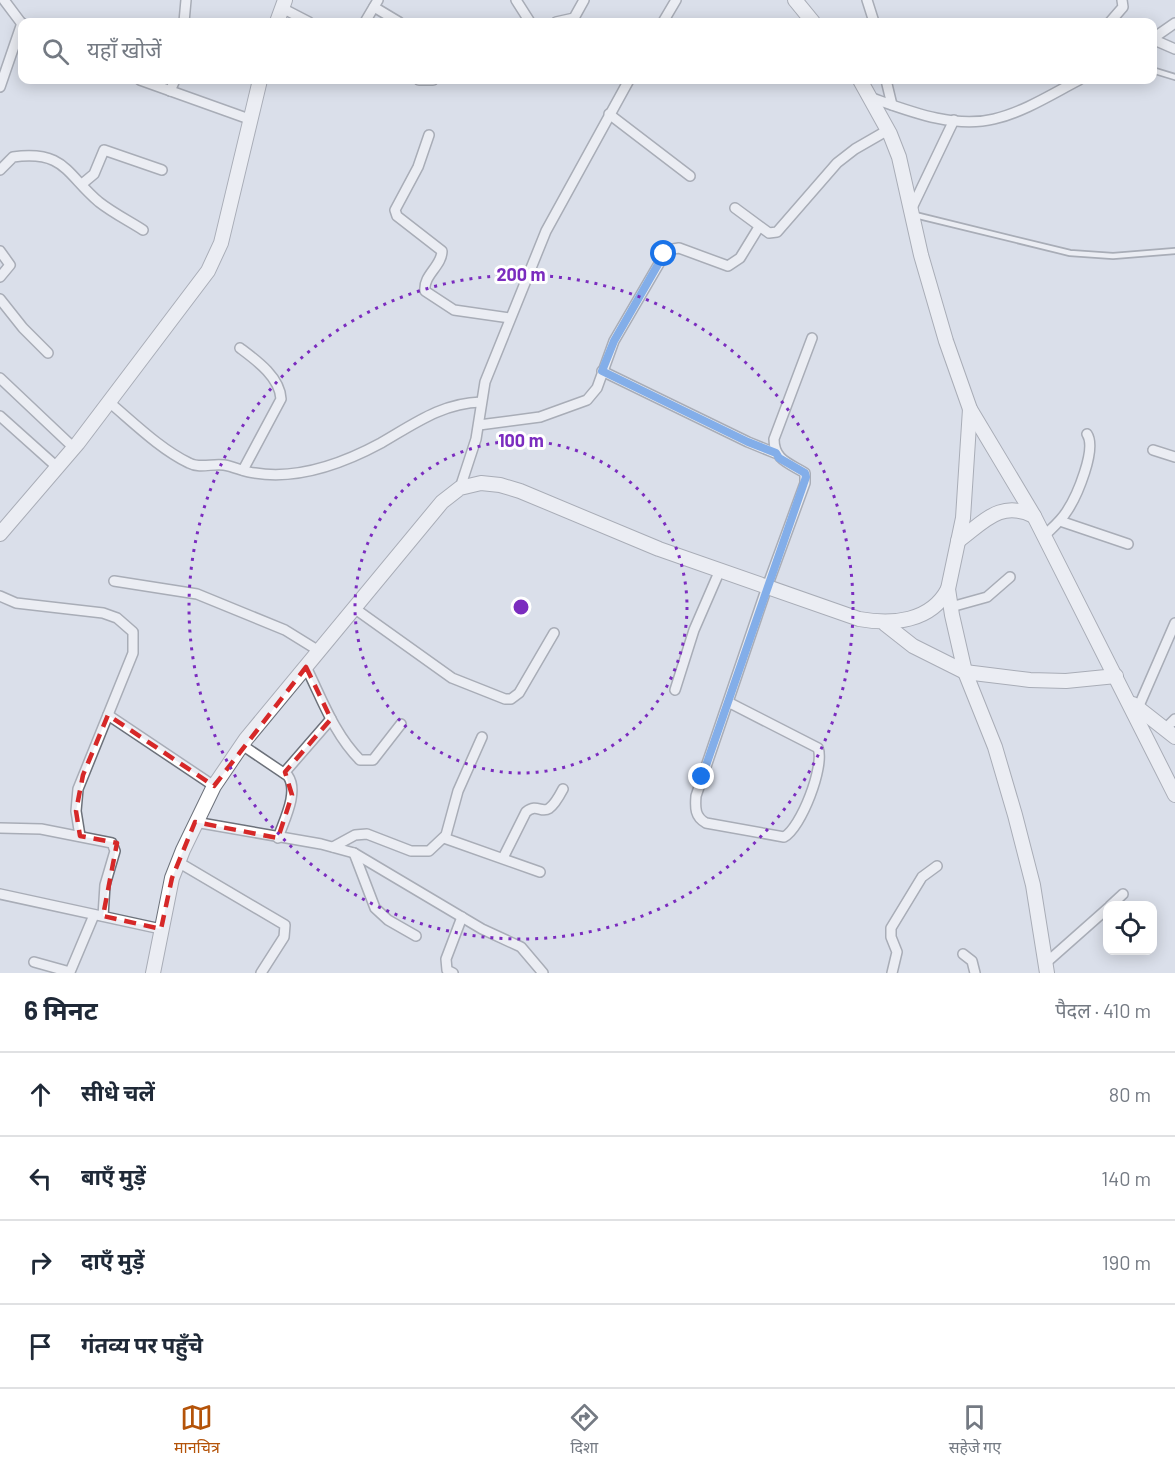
<!DOCTYPE html>
<html lang="hi">
<meta charset="utf-8">
<style>
body{margin:0;font-family:Barlow,"Noto Sans Devanagari",sans-serif;background:#f6f6f7;color:#1f2937}
.controls{position:absolute;right:18px;bottom:18px;display:grid;overflow:hidden;border-radius:12px;box-shadow:0 3px 15px #0003}
.controls button{width:54px;height:54px;display:grid;place-items:center;padding:0;border:0;border-bottom:2px solid #e0e1e3;background:#fff;color:#1f2937;font:30px sans-serif}
.stop{position:absolute;width:18px;height:18px;margin:-14px;border:4px solid #1a73e8;border-radius:50%;background:#fff}
.stop.end{background:#1a73e8;border-color:#fff;box-shadow:0 2px 6px #0008}
.list{margin:0;padding:0;list-style:none}
h2{display:flex;justify-content:space-between;align-items:center;height:78px;margin:0;padding:0 24px;font-size:26px}
h2 small{font-size:20px;font-weight:400;color:#747a83}
.list li{display:grid;grid-template-columns:39px 1fr auto;gap:18px;align-items:center;box-sizing:border-box;height:84px;padding:0 24px;border-top:2px solid #e0e1e3}
.list b{display:block;font-size:22px;white-space:nowrap}
.list em{font-size:20px;font-style:normal;color:#747a83}
.icon{flex:none;width:33px;height:33px;fill:none;stroke:currentColor;stroke-width:2;stroke-linecap:round;stroke-linejoin:round}
.map{position:relative;flex:none;width:1175px;height:973px;overflow:hidden}
.search{position:absolute;background:#fff;box-shadow:0 3px 15px #0003;left:18px;right:18px;top:18px;height:66px;display:flex;align-items:center;gap:15px;box-sizing:border-box;padding:0 21px;border-radius:12px;color:#747a83;font-size:22px}
.sheet{height:414px;background:#fff}
nav{display:flex;justify-content:space-around;align-items:center;box-sizing:border-box;height:84px;border-top:2px solid #e0e1e3;background:#fff;font-size:16px;color:#747a83}
nav a{display:grid;justify-items:center;gap:3px}
nav .on{color:#b45309}
.map>svg:first-child{display:block}
</style>
<div class="map">
<svg width="1175" height="973" viewBox="0 0 1175 973">
<rect width="100%" height="100%" fill="#dadfea"/>
<g fill="none" stroke-linecap="round" stroke-linejoin="round">
<g stroke="#6c717a" stroke-width="8">
<g id="lane">
<polyline points="1152,70 1175,77"/>
<polyline points="915,215 1070,253 1113,256 1175,251"/>
</g>
</g>
<g stroke="#6c717a" stroke-width="12">
<g id="street">
<polyline points="4,0 22,24"/>
<polyline points="516,0 530,22"/>
<polyline points="867,0 874,22"/>
<polyline points="374,7 399,22"/>
<polyline points="282,8 309,22"/>
<polyline points="184,22 186,0"/>
<polyline points="365,22 378,0"/>
<polyline points="556,22 574,18 584,0"/>
<polyline points="663,22 676,0"/>
<polyline points="1110,22 1123,7 1122,0"/>
<polyline points="1152,39 1175,23"/>
<polyline points="1152,39 1175,49"/>
<polyline points="140,80 249,119"/>
<polyline points="419,80 433,80"/>
<polyline points="886,80 892,105"/>
<polyline points="0,87 22,23"/>
<polyline points="170,91 175,80"/>
<path d="M872,98C909,111 954,129 994,119C1024,112 1052,94 1079,80"/>
<polyline points="609,114 690,176"/>
<path d="M429,135L418,167L395,210L397,216L442,251C442,266 423,275 425,291L454,310L510,318"/>
<path d="M0,170L13,157C65,150 66,174 99,202C113,213 129,221 143,230"/>
<polyline points="82,184 94,174 104,150 162,170"/>
<polyline points="735,208 769,233 777,232 837,163 855,149 888,130"/>
<polyline points="911,210 954,120"/>
<polyline points="0,251 10,265 0,277"/>
<polyline points="0,299 23,328 48,353"/>
<path d="M240,348C256,360 280,377 281,399L243,470"/>
<polyline points="602,371 748,442 775,453"/>
<polyline points="0,378 74,448"/>
<path d="M109,402C134,423 160,449 189,463C200,469 213,463 224,465C235,467 245,472 255,473C298,480 344,463 381,443C414,424 442,403 481,402"/>
<polyline points="0,416 57,467"/>
<polyline points="479,425 540,417 587,400 597,388 614,341 667,250 679,248 728,266 740,258 759,227"/>
<polyline points="1153,450 1175,457"/>
<polyline points="460,488 476,439 485,382 546,231 629,80"/>
<polyline points="1060,521 1128,544"/>
<path d="M1044,536C1052,528 1061,521 1067,511C1077,496 1097,449 1087,434"/>
<polyline points="114,581 197,594 285,630 319,651"/>
<polyline points="0,596 16,603 103,613 117,618 133,632 133,653 78,789 76,811 80,836"/>
<polyline points="951,607 987,597 1010,577"/>
<polyline points="354,608 452,678 505,699 511,699 519,693 554,633"/>
<path d="M306,667C322,699 334,734 360,760H373L401,724"/>
<polyline points="675,690 694,630 720,570"/>
<path d="M728,702L818,748C825,766 801,828 784,837L706,823C695,817 695,808 696,796L767,587L805,483V473C789,463 774,460 774,439L812,338"/>
<polyline points="1138,708 1175,623"/>
<polyline points="108,715 214,786"/>
<polyline points="1165,729 1175,719"/>
<path d="M242,745L288,776C299,792 284,820 278,838"/>
<polyline points="284,773 331,719"/>
<polyline points="195,822 321,844 354,853 482,929 521,947 543,973"/>
<polyline points="0,828 41,829 112,843 115,851 105,885 103,916"/>
<polyline points="444,838 540,872"/>
<polyline points="333,847 355,835 367,834 411,851 429,851 446,835 458,791 482,737"/>
<polyline points="354,853 375,908 388,920 416,936"/>
<path d="M503,858L526,812C542,799 543,827 563,789"/>
<polyline points="178,862 285,925 284,937 261,973"/>
<polyline points="0,894 161,929"/>
<polyline points="1110,906 1123,894"/>
<polyline points="963,954 972,961 975,973"/>
<polyline points="34,962 70,972 94,915"/>
<polyline points="1047,962 1108,908"/>
<polyline points="453,973 447,970 446,959 462,917"/>
<polyline points="892,973 897,952 891,937 891,928 922,877 937,866"/>
</g>
</g>
<g stroke="#6c717a" stroke-width="16">
<g id="secondary">
<polyline points="795,0 813,22"/>
<polyline points="277,22 285,0"/>
<polyline points="860,80 890,134 899,157 921,255 946,341 970,409 1034,516 1175,795"/>
<polyline points="970,409 963,518 948,589 952,615 965,672 995,747 1015,815 1033,885 1047,973"/>
<polyline points="0,534 78,443 208,271 221,243 260,80"/>
<path d="M958,541C983,523 1000,499 1034,516"/>
<polyline points="885,624 913,646 965,672 1030,680 1066,681 1116,676"/>
<polyline points="1133,704 1175,737"/>
<path d="M153,973L172,878L183,850L214,786L246,739L442,502L460,488L481,483L500,485L520,491L659,549L859,619C892,625 931,622 948,589"/>
</g>
</g>
<use href="#lane" stroke="#fff" stroke-width="4.5"/>
<use href="#street" stroke="#fff" stroke-width="9"/>
<use href="#secondary" stroke="#fff" stroke-width="14"/>
</g>
<g fill="none" stroke-linecap="round" stroke-linejoin="round">
<polyline stroke="#1a73e8" stroke-width="8" points="664,254 614,341 602,371 748,442 776,453 779,458 805,473 806,477 702,777"/>
</g>
<path d="M0 0H1175V973H0ZM306,667L331,719L285,772L292,795L278,838L195,822L172,878L161,929L103,916L117,843L80,836L76,811L83,775L108,715L214,786Z" fill="#dadfea" fill-opacity=".55" fill-rule="evenodd"/>
<path fill="none" stroke="#d62828" stroke-width="4.5" stroke-dasharray="12 8" stroke-linejoin="round" d="M306,667L331,719L285,772L292,795L278,838L195,822L172,878L161,929L103,916L117,843L80,836L76,811L83,775L108,715L214,786Z"/>
<g fill="none" stroke="#7b2cbf" stroke-width="3" stroke-dasharray="3 6">
<circle cx="521" cy="607" r="166"/>
<circle cx="521" cy="607" r="332"/>
</g>
<circle cx="521" cy="607" r="9" fill="#7b2cbf" stroke="#fff" stroke-width="3"/>
<g font-size="18" text-anchor="middle" font-weight="bold" fill="#7b2cbf" stroke="#fff" stroke-width="6" stroke-linejoin="round" paint-order="stroke">
<text x="521" y="281">200 m</text>
<text x="521" y="447">100 m</text>
</g>
</svg>
<div class="controls">
<button><svg class="icon" aria-label="locate" viewBox="0 0 24 24"><circle cx="12" cy="12" r="6"/><path d="M12 2v4M12 18v4M2 12h4M18 12h4"/></svg></button>
</div>
<div class="stop" style="left:664px;top:254px"></div>
<div class="stop end" style="left:702px;top:777px"></div>
<div class="search"><svg class="icon" aria-label="search" viewBox="0 0 24 24"><circle cx="10" cy="10" r="6"/><path d="M15 15l6 6"/></svg>यहाँ खोजें</div>
</div>
<section class="sheet">
<h2>6 मिनट<small>पैदल · 410 m</small></h2>
<ul class="list">
<li><svg class="icon" aria-label="ahead" viewBox="0 0 24 24"><path d="M12 20V5M6 11l6-6 6 6"/></svg><div><b>सीधे चलें</b></div><em>80 m</em></li>
<li><svg class="icon" aria-label="left" viewBox="0 0 24 24"><path d="M17 20v-9H6M10 6l-5 5 5 5"/></svg><div><b>बाएँ मुड़ें</b></div><em>140 m</em></li>
<li><svg class="icon" aria-label="right" viewBox="0 0 24 24"><path d="M7 20v-9h11M14 6l5 5-5 5"/></svg><div><b>दाएँ मुड़ें</b></div><em>190 m</em></li>
<li><svg class="icon" aria-label="arrive" viewBox="0 0 24 24"><path d="M6 21V4h12l-3 4 3 4H6"/></svg><div><b>गंतव्य पर पहुँचे</b></div></li>
</ul>
</section>
<nav>
<a class="on"><svg class="icon" aria-label="map" viewBox="0 0 24 24"><path d="M3 6l6-2 6 2 6-2v14l-6 2-6-2-6 2zM9 4v14M15 6v14"/></svg>मानचित्र</a>
<a><svg class="icon" aria-label="directions" viewBox="0 0 24 24"><path d="M12 3l9 9-9 9-9-9zM9 14v-3h6M13 9l2 2-2 2"/></svg>दिशा</a>
<a><svg class="icon" aria-label="saved" viewBox="0 0 24 24"><path d="M7 4h10v16l-5-4-5 4z"/></svg>सहेजे गए</a>
</nav>
